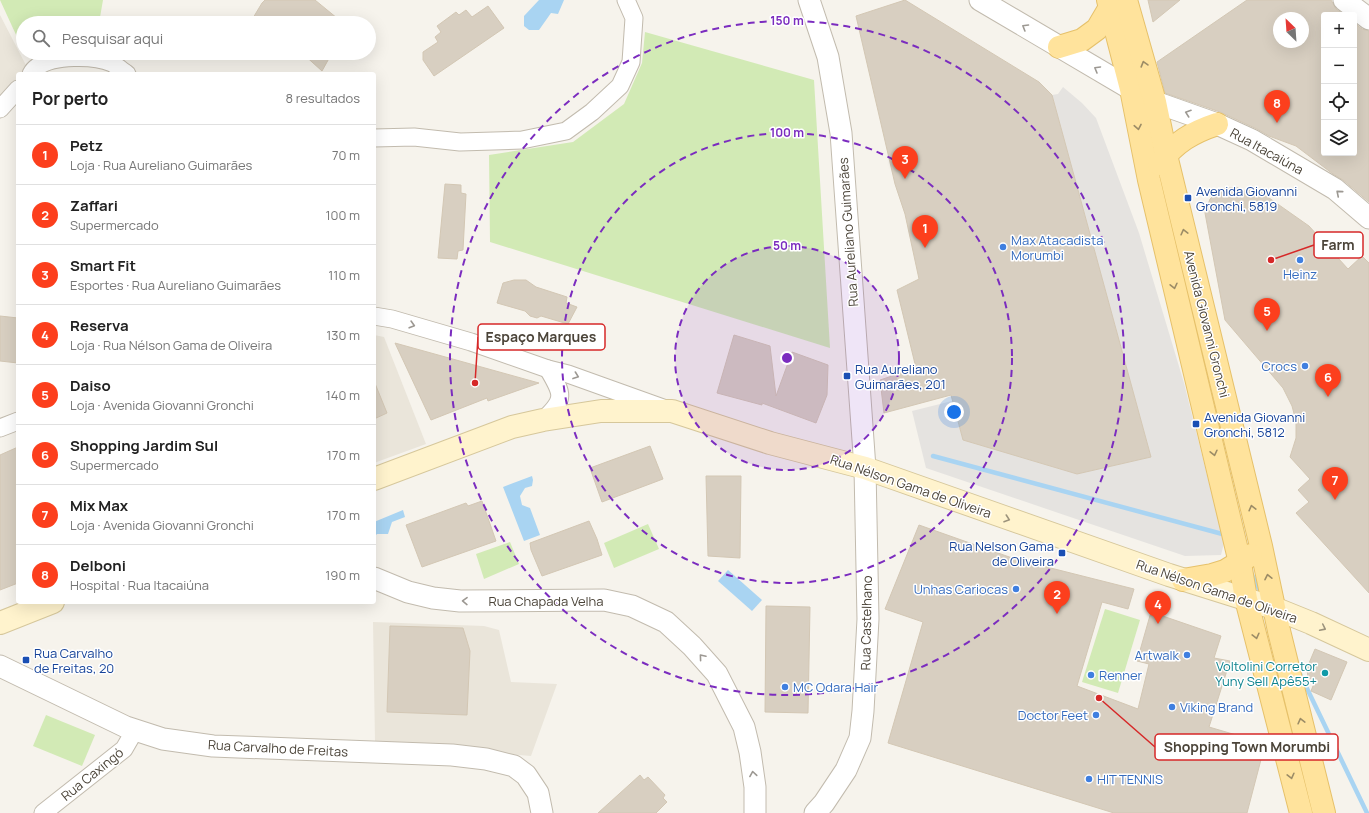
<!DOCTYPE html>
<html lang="pt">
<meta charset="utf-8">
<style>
body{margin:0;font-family:Manrope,sans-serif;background:#f6f6f6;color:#222}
.controls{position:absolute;right:12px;top:12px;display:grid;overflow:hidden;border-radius:4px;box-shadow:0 4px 16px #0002}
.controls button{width:36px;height:36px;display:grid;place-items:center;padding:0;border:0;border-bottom:1px solid #e0e0e0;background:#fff;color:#222;font:20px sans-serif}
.compass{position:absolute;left:1273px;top:12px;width:36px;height:36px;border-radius:50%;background:#fff;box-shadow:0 4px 16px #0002;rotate:335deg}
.you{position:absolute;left:954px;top:412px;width:14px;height:14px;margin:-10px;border:3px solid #fff;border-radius:50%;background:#1a73e8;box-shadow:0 0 0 6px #1a73e833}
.badge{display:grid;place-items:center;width:26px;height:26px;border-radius:50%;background:#fc3f1d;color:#fff;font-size:13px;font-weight:700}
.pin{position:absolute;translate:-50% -33px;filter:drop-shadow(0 1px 2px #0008)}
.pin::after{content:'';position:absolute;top:21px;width:14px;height:12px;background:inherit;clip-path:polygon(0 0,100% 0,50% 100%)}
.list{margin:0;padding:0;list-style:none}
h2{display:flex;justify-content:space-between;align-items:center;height:52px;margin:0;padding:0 16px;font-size:17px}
h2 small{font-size:13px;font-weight:400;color:#767676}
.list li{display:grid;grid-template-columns:26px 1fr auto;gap:12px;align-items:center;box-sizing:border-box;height:60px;padding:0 16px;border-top:1px solid #e0e0e0}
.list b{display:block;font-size:15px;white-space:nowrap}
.list p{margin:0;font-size:13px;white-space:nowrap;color:#767676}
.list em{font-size:13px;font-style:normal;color:#767676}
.icon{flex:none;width:22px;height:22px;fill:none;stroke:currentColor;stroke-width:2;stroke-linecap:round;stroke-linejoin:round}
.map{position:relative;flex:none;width:1369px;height:813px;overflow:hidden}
.search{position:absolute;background:#fff;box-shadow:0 4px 16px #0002;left:16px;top:16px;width:360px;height:44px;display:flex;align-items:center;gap:10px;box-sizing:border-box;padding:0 14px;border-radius:22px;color:#767676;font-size:15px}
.panel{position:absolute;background:#fff;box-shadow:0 4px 16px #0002;left:16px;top:72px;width:360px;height:532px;border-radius:4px}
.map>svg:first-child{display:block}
</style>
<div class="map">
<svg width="1369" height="813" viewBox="0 0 1369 813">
<rect width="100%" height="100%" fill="#f6f3ec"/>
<g fill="#eae5da">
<polygon points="0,15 30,73 29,74 18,74 18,86 0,106"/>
<polygon points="374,335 384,337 426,444 374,463"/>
<polygon points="373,622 484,626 499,630 511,682 557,684 531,756 375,742"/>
</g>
<g fill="#d2eab5">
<polygon points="0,0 103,0 99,23 23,23 23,50"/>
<polygon points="645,32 814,80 830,348 490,242 489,155 573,142 624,104 642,63"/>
<polygon points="648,524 659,549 614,568 604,543"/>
<polygon points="510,542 519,564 484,579 476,554"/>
<polygon points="1105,609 1140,620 1118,693 1082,682"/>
<polygon points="46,715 95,735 82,766 33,746"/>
</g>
<polygon fill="#e5e3e0" points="1063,87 1082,103 1096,118 1139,233 1184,383 1224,543 1221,555 1185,556 926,468 912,411 952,401 963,440 1077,474 1151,457 1052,95 1058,94"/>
<g fill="#a9d4f2">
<polygon points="539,0 564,0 558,14 551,13 539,30 529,30 524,26 524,16"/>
<polygon points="532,476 533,480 532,486 525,488 520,496 522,505 530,508 540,535 524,541 503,487"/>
<polygon points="403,510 405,517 392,522 388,534 377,534 374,537 374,522"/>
<polygon points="728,570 762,600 752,611 718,581"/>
</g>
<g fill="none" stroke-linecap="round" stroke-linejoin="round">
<g stroke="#a9d4f2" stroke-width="4.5">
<polyline points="933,456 1226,535"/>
<polyline points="1251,573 1261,593"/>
<polyline points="1300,674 1367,813"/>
</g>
</g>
<g fill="#d8cfc1" stroke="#d3c7b4" fill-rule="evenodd">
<polygon points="265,0 315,0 343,23 250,23 262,3"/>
<polygon points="905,0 1039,82 1052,95 1151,457 1077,474 963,440 951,395 884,413 880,380 916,368 897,290 919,279 905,214 895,184 856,16"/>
<polygon points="1148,0 1180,0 1153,22"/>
<path d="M1247,0H1331L1336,9L1344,15H1324V153H1354V23L1362,29L1369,31V202L1343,180L1333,174L1296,146L1269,136L1257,129L1220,112L1165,93L1157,62ZM1279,18H1303V42H1279Z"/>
<polygon points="488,6 504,28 434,76 423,60 423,52 438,42 435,37 441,32 437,26 456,12 459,15 466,10 472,17"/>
<polygon points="302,53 332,53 322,71"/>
<polygon points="445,184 461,185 461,193 466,194 463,250 458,251 457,259 438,258"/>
<polygon points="1252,186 1309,226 1348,269 1362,256 1369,263 1369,593 1296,513 1309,502 1298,490 1310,479 1290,457 1296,438 1296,421 1292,406 1283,388 1225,320 1205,213 1210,199 1219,190 1236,187 1247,192"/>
<polygon points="514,280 526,280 536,287 567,297 566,303 577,307 568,324 541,316 537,318 530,316 525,311 497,303 503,283"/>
<polygon points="0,316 18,318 18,363 0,361"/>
<polygon points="734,335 770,346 776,396 792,352 828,365 827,395 816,423 762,403 762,405 717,393"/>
<polygon points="395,343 539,383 488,401 487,398 431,420"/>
<polygon points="374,381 387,413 374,419"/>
<polygon points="650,446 663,479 602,502 590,468"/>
<polygon points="18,447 18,583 0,590 0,455"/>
<polygon points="706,476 741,476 740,558 708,556"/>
<polygon points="482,501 496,541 422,567 406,525 466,503 468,506"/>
<polygon points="589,521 597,539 602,555 542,576 531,550 530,543"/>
<polygon points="919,525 1015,559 1134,589 1128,609 1102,602 1077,686 1138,709 1149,664 1137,661 1151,612 1221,636 1214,658 1230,661 1209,727 1260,742 1263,752 1247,813 1114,813 888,743 923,622 885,609"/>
<polygon points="766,606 810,607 808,713 765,712"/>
<polygon points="390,626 463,628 470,651 467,715 387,712"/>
<polygon points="1315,649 1347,662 1331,700 1311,691 1315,681 1308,678 1307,668"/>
<polygon points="640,775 644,780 648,777 665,795 663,798 667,802 656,813 598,813"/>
</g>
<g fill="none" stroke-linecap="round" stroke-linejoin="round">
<g stroke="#c2bbae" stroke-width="19">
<g id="minor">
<path d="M31,74C32,72 34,69 37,67C53,55 94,55 112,63C117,66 122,71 127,74"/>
<polyline points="0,109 18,89"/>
<polyline points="374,138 414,137 460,142 522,140 566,131 592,112 620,86 631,62 634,18 626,0"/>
<polyline points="374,316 392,319 471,342 548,369 568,374 663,408"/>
<path d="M543,420C566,399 563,394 548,369"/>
<polyline points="0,428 18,421"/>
<polyline points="43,813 124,749 135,730"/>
</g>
</g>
<g stroke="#c2bbae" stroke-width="23">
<g id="tertiary">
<polyline points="809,0 828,57 841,133 865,468 868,619 863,711 860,738 846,770 824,803 815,813"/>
<polyline points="980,0 1131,89 1155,102 1217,124 1252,140 1335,189 1369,218"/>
<polyline points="1344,0 1369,19"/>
<polyline points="374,578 408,592 433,598 460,601 604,600 632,606 666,622 692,646 717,674 744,727 750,752 755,787 755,813"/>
<polyline points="0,666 126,727 163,739 213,746 452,755 486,759 514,766 526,775 538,793 542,813"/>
</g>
</g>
<g stroke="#d6c79b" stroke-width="24">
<g id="secondary">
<polyline points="374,479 512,427 543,420 601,411 672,411 770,443 865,468 1169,575 1274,608 1311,623 1369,650"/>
<polyline points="0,623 53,602"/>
</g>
</g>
<g stroke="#e6c16a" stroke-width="24">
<g id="primary">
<polyline points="1108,0 1131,89 1149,180 1240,563 1246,599 1301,813"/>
<polyline points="1126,0 1155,102 1166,155 1261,546 1279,631 1324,813"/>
<polyline points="1059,47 1082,40 1097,29 1110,7"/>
<path d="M1159,164C1175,142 1193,132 1217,124"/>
<polyline points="1183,580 1212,575 1225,571 1251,555"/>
</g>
</g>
<use href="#minor" stroke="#fff" stroke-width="17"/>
<use href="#tertiary" stroke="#fff" stroke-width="21"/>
<use href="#secondary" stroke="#fff3cd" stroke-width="22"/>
<use href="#primary" stroke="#ffe39c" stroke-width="22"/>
</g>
<defs><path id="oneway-chevron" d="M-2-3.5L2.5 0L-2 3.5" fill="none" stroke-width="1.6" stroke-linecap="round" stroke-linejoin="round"/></defs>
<g stroke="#9c9892">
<use href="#oneway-chevron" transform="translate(1025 27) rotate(-149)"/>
<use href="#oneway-chevron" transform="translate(1097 69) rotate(-150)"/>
<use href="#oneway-chevron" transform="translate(1188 113) rotate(-161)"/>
<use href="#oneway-chevron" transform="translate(1339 193) rotate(-140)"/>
<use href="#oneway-chevron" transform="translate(412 325) rotate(16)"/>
<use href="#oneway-chevron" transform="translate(576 376) rotate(20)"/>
<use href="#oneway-chevron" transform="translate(465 601) rotate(-179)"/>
<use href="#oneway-chevron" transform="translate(702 657) rotate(-130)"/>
<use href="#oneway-chevron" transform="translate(753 774) rotate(-99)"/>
</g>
<g stroke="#9c8c66">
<use href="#oneway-chevron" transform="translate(1144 64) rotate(-106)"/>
<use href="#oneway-chevron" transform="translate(1138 127) rotate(79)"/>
<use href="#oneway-chevron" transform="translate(1184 232) rotate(-104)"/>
<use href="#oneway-chevron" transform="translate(1174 286) rotate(77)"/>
<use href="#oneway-chevron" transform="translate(1214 453) rotate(77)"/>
<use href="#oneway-chevron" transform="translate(1252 508) rotate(-104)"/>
<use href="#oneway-chevron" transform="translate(1268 577) rotate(-102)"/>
<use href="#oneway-chevron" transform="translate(1256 636) rotate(76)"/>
<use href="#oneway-chevron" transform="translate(1301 721) rotate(-104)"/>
<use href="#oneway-chevron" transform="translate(1291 776) rotate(76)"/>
</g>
<g stroke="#9c937c">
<use href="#oneway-chevron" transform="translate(1007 519) rotate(19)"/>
<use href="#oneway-chevron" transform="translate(1323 628) rotate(26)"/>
</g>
<circle cx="787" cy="358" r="112" fill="#7b2cbf" fill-opacity=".12"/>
<g fill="none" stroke="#7b2cbf" stroke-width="2" stroke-dasharray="7 5">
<circle cx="787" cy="358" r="112"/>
<circle cx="787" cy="358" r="225"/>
<circle cx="787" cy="358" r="337"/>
</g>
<g fill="#1a4fb4" stroke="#fff" stroke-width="1.5">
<rect x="1184" y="194" width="8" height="8" rx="2"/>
<rect x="843" y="372" width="8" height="8" rx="2"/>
<rect x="1192" y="420" width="8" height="8" rx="2"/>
<rect x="1058" y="549" width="8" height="8" rx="2"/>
<rect x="22" y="656" width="8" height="8" rx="2"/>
</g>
<g fill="#3f7fe0" stroke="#fff" stroke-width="1.5">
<circle cx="1003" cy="247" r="4"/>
<circle cx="1300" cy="260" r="4"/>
<circle cx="1305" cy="366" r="4"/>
<circle cx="1016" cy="589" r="4"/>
<circle cx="1187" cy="655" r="4"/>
<circle cx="1091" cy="675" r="4"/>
<circle cx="785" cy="687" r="4"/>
<circle cx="1172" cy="707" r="4"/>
<circle cx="1096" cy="715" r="4"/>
<circle cx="1089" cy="779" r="4"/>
</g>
<circle fill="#0f9aa8" stroke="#fff" stroke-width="1.5" cx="1325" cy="673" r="4"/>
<g text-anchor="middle" stroke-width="3" stroke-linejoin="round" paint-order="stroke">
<g font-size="13" fill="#4b4439" stroke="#fff">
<text transform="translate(1267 151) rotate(29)" y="5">Rua Itacaiúna</text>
<text transform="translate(848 232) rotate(-94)" y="5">Rua Aureliano Guimarães</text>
<text transform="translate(1207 324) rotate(76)" y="5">Avenida Giovanni Gronchi</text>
<text transform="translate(911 486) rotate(19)" y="5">Rua Nélson Gama de Oliveira</text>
<text transform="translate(1217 591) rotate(19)" y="5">Rua Nélson Gama de Oliveira</text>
<text x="546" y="606">Rua Chapada Velha</text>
<text transform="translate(866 623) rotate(-89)" y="5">Rua Castelhano</text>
<text transform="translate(278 748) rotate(3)" y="5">Rua Carvalho de Freitas</text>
<text transform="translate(92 774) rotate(-39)" y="5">Rua Caxingó</text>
</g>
<g font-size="13" fill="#164399" stroke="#fff" text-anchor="start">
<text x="1196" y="196">Avenida Giovanni<tspan x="1196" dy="15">Gronchi, 5819</tspan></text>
<text x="855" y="374">Rua Aureliano<tspan x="855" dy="15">Guimarães, 201</tspan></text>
<text x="1204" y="422">Avenida Giovanni<tspan x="1204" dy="15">Gronchi, 5812</tspan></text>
<text x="1054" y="551" text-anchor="end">Rua Nelson Gama<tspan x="1054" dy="15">de Oliveira</tspan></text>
<text x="34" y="658">Rua Carvalho<tspan x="34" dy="15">de Freitas, 20</tspan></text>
</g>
<g font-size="13" fill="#366cbe" stroke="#fff" text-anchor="start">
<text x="1011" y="245">Max Atacadista<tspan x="1011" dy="15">Morumbi</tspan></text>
<text x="1300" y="279" text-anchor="middle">Heinz</text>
<text x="1297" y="371" text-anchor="end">Crocs</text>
<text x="1008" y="594" text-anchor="end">Unhas Cariocas</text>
<text x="1179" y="660" text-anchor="end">Artwalk</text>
<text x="1099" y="680">Renner</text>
<text x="793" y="692">MC Odara Hair</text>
<text x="1180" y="712">Viking Brand</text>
<text x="1088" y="720" text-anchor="end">Doctor Feet</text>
<text x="1097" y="784">HIT TENNIS</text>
</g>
<g font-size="13" fill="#0d838f" stroke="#fff" text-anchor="end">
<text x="1317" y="671">Voltolini Corretor<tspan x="1317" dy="15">Yuny Sell Apê55+</tspan></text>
</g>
</g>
<circle cx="787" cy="358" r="6" fill="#7b2cbf" stroke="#fff" stroke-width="2"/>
<g font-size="12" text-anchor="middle" font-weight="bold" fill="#7b2cbf" stroke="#fff" stroke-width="3" stroke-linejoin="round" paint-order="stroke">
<text x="787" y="25">150 m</text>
<text x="787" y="137">100 m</text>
<text x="787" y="250">50 m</text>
</g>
<path fill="none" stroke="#d62828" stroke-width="1.5" d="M1271 260L1314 245M475 383L478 337M1099 698L1155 747"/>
<g fill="#d62828" stroke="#fff" stroke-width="1.5">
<circle cx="1271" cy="260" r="4"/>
<circle cx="475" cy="383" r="4"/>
<circle cx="1099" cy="698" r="4"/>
</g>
<g fill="#fff" stroke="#d62828" stroke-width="1.5">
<rect x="1314" y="232" width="49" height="26" rx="4"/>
<rect x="478" y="324" width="127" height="26" rx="4"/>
<rect x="1155" y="734" width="183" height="26" rx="4"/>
</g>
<g font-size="14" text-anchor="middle" font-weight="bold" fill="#4b4439">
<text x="1338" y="250">Farm</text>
<text x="541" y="342">Espaço Marques</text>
<text x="1247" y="752">Shopping Town Morumbi</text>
</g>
</svg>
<div class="controls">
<button>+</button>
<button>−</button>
<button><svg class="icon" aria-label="locate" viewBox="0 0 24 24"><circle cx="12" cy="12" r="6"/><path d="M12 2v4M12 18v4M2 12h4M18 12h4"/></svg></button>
<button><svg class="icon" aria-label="layers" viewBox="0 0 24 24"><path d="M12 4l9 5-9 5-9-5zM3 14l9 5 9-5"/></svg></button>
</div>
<svg class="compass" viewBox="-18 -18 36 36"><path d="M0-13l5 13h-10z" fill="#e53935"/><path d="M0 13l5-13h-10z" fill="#767676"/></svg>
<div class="you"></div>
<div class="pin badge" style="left:925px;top:248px">1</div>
<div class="pin badge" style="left:1057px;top:614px">2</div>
<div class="pin badge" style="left:905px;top:179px">3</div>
<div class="pin badge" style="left:1158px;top:624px">4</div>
<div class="pin badge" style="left:1267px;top:331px">5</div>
<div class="pin badge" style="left:1328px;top:397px">6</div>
<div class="pin badge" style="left:1335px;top:500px">7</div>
<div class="pin badge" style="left:1277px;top:123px">8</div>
<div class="search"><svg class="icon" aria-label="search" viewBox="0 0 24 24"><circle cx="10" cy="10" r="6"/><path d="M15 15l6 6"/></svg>Pesquisar aqui</div>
<section class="panel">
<h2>Por perto<small>8 resultados</small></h2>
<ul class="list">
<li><span class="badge">1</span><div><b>Petz</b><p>Loja · Rua Aureliano Guimarães</p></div><em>70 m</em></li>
<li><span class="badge">2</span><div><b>Zaffari</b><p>Supermercado</p></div><em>100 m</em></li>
<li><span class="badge">3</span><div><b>Smart Fit</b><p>Esportes · Rua Aureliano Guimarães</p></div><em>110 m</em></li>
<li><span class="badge">4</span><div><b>Reserva</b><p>Loja · Rua Nélson Gama de Oliveira</p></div><em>130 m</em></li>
<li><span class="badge">5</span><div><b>Daiso</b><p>Loja · Avenida Giovanni Gronchi</p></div><em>140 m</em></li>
<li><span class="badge">6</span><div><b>Shopping Jardim Sul</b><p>Supermercado</p></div><em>170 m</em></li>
<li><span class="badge">7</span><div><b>Mix Max</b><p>Loja · Avenida Giovanni Gronchi</p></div><em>170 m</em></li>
<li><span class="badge">8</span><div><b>Delboni</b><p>Hospital · Rua Itacaiúna</p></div><em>190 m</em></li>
</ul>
</section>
</div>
